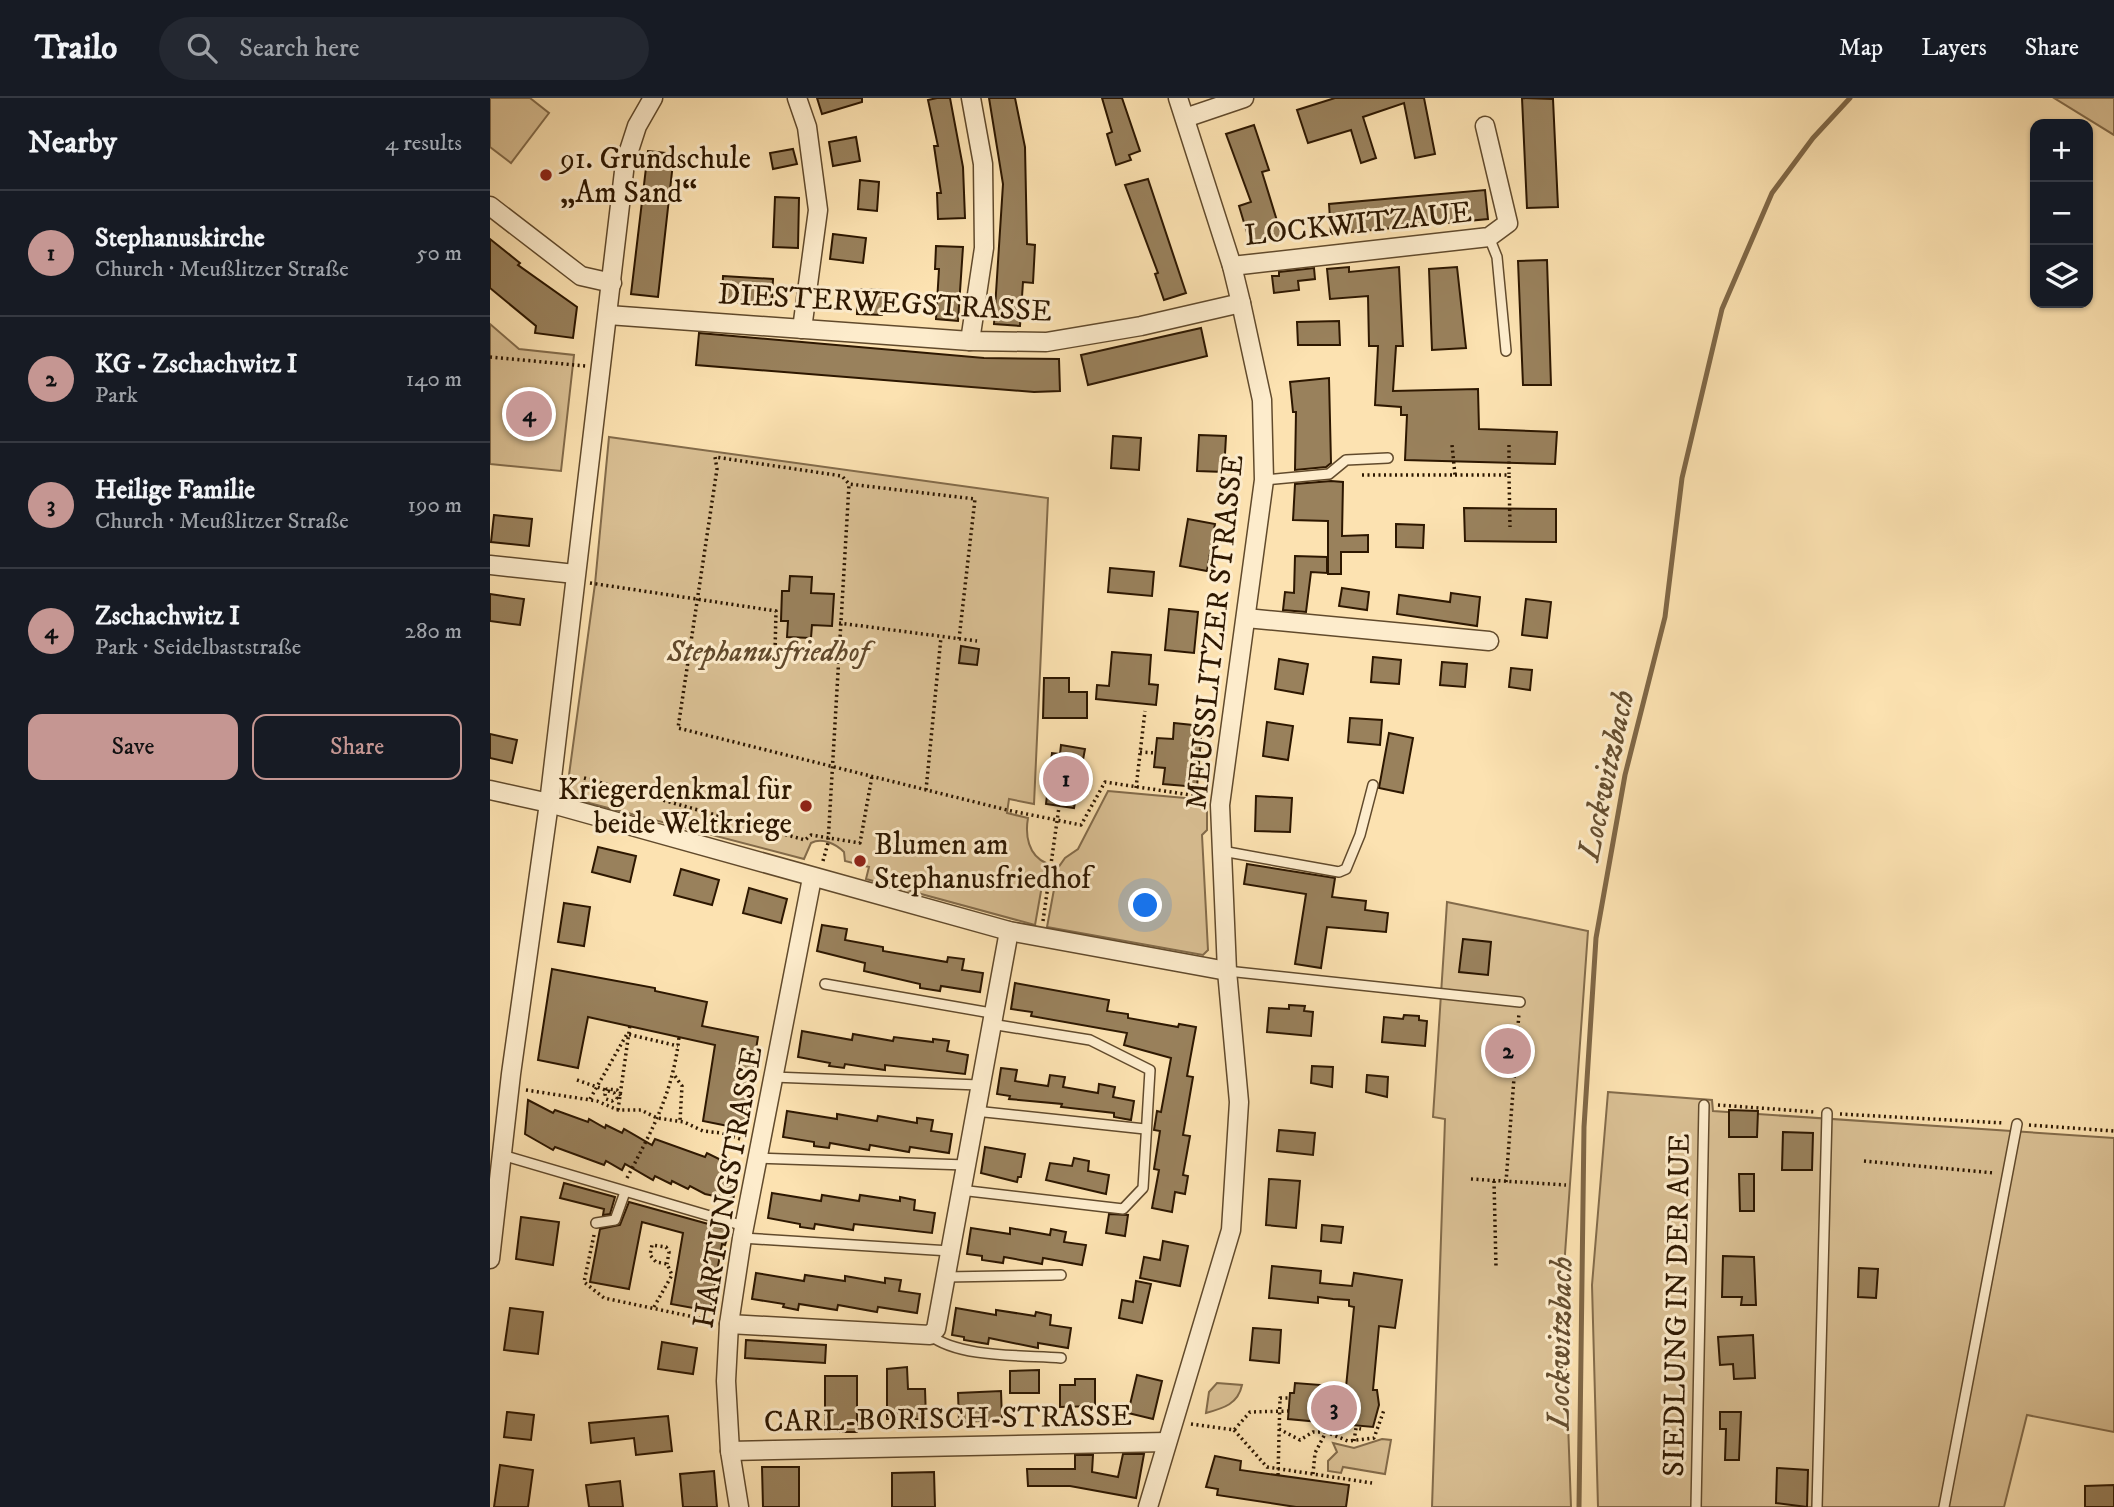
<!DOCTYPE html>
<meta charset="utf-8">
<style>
body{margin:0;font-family:"IM FELL DW Pica",serif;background:#242831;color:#f1f3f6}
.controls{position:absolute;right:21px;top:21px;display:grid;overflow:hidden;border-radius:14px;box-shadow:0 2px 5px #0004}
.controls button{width:63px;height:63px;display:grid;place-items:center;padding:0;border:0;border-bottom:2px solid #363941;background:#171b24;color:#f1f3f6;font:35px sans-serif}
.you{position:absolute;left:656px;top:808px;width:24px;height:24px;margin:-18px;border:5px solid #fff;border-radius:50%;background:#1a73e8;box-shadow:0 0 0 10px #1a73e833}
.badge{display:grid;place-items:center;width:46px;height:46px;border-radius:50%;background:#c59692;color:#111;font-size:23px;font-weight:700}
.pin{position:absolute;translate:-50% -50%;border:4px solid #fff;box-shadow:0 2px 7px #0006}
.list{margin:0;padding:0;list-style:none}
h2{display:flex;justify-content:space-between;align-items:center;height:91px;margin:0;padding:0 28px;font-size:30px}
h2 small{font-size:23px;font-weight:400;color:#9ea1a6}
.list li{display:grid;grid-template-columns:46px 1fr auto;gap:21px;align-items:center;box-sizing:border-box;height:126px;padding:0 28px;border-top:2px solid #363941}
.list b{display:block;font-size:26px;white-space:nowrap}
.list p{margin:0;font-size:23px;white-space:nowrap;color:#9ea1a6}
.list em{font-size:23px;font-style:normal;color:#9ea1a6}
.actions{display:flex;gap:14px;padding:21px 28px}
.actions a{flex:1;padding:16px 0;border:2px solid #c59692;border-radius:14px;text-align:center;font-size:24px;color:#c59692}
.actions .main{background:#c59692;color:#111}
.icon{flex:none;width:38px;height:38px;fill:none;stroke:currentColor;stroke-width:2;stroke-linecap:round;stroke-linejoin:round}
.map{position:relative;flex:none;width:1624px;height:1409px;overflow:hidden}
header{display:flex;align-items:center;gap:42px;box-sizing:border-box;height:98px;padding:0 35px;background:#171b24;border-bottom:2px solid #363941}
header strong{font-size:33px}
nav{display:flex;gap:38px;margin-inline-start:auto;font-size:24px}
.search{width:490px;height:63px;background:#242831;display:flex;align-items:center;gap:18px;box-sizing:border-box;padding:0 24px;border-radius:38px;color:#9ea1a6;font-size:26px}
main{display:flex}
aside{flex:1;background:#171b24}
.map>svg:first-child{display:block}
</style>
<header>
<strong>Trailo</strong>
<div class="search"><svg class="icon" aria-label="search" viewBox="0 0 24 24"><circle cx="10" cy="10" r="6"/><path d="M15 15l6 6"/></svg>Search here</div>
<nav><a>Map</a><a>Layers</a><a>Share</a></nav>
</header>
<main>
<aside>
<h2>Nearby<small>4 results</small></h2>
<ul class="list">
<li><span class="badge">1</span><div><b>Stephanuskirche</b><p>Church · Meußlitzer Straße</p></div><em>50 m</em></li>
<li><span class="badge">2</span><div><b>KG - Zschachwitz I</b><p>Park</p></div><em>140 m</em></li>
<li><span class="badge">3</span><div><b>Heilige Familie</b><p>Church · Meußlitzer Straße</p></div><em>190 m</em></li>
<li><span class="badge">4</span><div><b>Zschachwitz I</b><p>Park · Seidelbaststraße</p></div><em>280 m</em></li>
</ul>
<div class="actions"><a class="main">Save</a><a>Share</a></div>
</aside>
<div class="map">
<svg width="1624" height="1409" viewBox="0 0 1624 1409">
<rect width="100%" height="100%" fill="#fce2b1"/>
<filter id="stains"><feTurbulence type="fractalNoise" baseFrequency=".00286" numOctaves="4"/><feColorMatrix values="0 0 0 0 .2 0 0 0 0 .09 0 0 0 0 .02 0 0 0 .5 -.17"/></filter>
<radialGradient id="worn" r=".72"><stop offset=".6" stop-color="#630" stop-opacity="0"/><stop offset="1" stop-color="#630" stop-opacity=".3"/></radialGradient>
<g fill="#d9bf93" stroke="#836b4a" stroke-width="2">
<polygon points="0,0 40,0 59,15 21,65 0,49"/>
<polygon points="1564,0 1624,0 1624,37"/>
<polygon points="0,226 29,251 84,257 71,373 0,366"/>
<path d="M119,339L558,400L544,706L519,701L517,715L538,720C535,737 538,757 556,765L545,827L376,781L379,769L355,763L354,754C346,746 332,739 321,745L314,761L76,699L105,486Z"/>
<polygon points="618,693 717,702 717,732 712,737 718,852 713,857 557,829 568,770 575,760 588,751"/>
<polygon points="957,804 1098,833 1073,1184 1081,1409 942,1409 955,1021 943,1019"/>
<polygon points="1118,994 1222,1002 1223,1013 1624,1040 1624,1334 1537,1317 1514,1409 1108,1409 1102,1187"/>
<path d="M727,1285L752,1287C748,1306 734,1310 716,1315L719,1294Z"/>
<polygon points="892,1341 901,1342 895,1376 853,1369 851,1375 838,1373 838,1363 847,1354 843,1345 864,1350"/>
</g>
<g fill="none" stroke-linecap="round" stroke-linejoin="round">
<polyline stroke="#7f6746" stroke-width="5" points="1089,1409 1094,1029 1106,840 1135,677 1175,519 1192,380 1232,211 1282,95 1323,40 1360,0"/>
</g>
<g fill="#99815c" stroke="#2d1700" stroke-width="2">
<polygon points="327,0 372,0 372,4 332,16"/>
<polygon points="447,0 460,0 473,69 475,120 448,121 447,95 451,95 444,48 448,48 438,2"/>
<polygon points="499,0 525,0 535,49 537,146 545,147 543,185 533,184 530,228 504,226 513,86"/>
<polygon points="612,0 632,0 650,53 639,57 641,62 626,67 617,36 622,34"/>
<polygon points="845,0 934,0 945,56 925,60 914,5 873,19 886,60 871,65 861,32 818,45 807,12"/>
<polygon points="1032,0 1063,1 1068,109 1037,110"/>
<polygon points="764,27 779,72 772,74 792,139 761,148 749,108 761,104 736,36"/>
<polygon points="366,39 370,63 343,68 339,44"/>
<polygon points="303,51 307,66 283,71 280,55"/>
<polygon points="158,53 184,56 168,199 141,196"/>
<polygon points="658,81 696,195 674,202 665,176 668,175 635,87"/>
<polygon points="370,82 389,84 387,113 368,111"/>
<polygon points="995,92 998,121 841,136 839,106"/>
<polygon points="285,99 309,100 308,150 283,149"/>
<polygon points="343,136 376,140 373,165 340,161"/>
<polygon points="0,141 30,165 28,167 87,209 83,240 45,235 46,228 0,190"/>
<polygon points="446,148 473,149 468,223 446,221 449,171 445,171"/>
<polygon points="1057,162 1061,287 1033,287 1028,163"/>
<polygon points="859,169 859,174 909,169 913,248 906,248 903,293 988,291 989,331 1067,334 1065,366 915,362 917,317 911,317 911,309 885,307 888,248 879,248 878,198 840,201 837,171"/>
<polygon points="967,169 976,250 942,252 939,171"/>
<polygon points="824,170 825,181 808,183 809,192 784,195 782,178 789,178 789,174"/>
<polygon points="233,178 283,181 282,207 232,204"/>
<polygon points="368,191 393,192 392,217 367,216"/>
<polygon points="849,223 850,247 808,247 807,224"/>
<polygon points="711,230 717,258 598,287 591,257"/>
<polygon points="209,235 494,260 569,261 570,293 544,294 206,267"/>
<polygon points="839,280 841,365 836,369 805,372 806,314 803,314 800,284"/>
<polygon points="709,337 736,338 734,374 707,373"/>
<polygon points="623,338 651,340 649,372 621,370"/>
<polygon points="841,383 853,384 852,438 878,437 878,454 851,454 851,476 838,476 838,423 803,422 805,386"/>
<polygon points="974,410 1066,411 1066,444 975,443"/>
<polygon points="4,417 42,421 39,448 1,444"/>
<polygon points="698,421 725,426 717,473 690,468"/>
<polygon points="906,426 934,427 933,450 906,449"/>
<polygon points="805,458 837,459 837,475 821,474 816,514 793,512 795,494 804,495"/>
<polygon points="620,470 664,474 662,498 618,494"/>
<polygon points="300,478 322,479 321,495 344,496 342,528 322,527 321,540 297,539 298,523 291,523 292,493 299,493"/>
<polygon points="852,490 879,494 877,512 849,508"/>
<polygon points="961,495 990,499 987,528 907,516 909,497 960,504"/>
<polygon points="0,496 34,501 30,527 0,523"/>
<polygon points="1036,501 1061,504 1057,540 1032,537"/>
<polygon points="679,511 708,514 704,555 675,552"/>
<polygon points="471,548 489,551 487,567 469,565"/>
<polygon points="622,554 661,557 659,586 668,587 666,607 606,601 607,587 619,588"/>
<polygon points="883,559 911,562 909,586 881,584"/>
<polygon points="789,561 818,566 813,596 785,591"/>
<polygon points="952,564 977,566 975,589 950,587"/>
<polygon points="1021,570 1042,572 1040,592 1019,589"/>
<polygon points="554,580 579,580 579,594 597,594 597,620 553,620"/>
<polygon points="860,620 892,622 890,647 858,644"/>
<polygon points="777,624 803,628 798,662 773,658"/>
<polygon points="684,625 712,628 707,689 673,686 675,670 664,669 667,640 683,641"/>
<polygon points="899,635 923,640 913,695 889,690"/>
<polygon points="0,636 27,642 22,665 0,660"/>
<polygon points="571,647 595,651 584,710 556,706 562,655 570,656"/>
<polygon points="766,698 802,700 800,734 765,733"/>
<polygon points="108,749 146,758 140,784 102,774"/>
<polygon points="757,766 845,780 842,799 876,803 875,812 898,815 896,834 837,829 831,870 805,866 816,796 754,786"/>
<polygon points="191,771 229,782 222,807 184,797"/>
<polygon points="259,790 297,801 291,825 253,815"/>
<polygon points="74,805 100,809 94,848 68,844"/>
<polygon points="332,827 357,831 355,842 393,849 393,853 457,864 458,859 474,861 472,872 493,875 490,894 451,888 450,893 430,890 430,886 374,873 375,865 327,853"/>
<polygon points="973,841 1001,844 998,877 969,874"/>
<polygon points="62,871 165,890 165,893 217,904 212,928 268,939 253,1031 213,1023 225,947 98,919 88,970 48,962"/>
<polygon points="525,885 619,902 617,913 638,916 638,920 688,929 689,926 706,929 697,978 703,979 693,1037 700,1038 693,1077 698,1078 695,1096 685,1094 682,1114 662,1110 669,1072 664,1071 670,1033 664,1032 667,1013 671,1014 681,960 634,947 637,935 541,918 542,914 521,911"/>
<polygon points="799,907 815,908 814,913 823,914 821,938 777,934 779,910 799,911"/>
<polygon points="914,917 929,918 929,922 937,923 935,948 892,944 894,919 913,921"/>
<polygon points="312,933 362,942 363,936 403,943 404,939 443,944 443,941 459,943 457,953 478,957 475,976 395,967 395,972 355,966 354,970 339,968 340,965 308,959"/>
<polygon points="822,968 843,969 842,989 821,985"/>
<polygon points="511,970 527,972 525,983 558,988 560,977 575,979 573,989 608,995 609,986 625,989 623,999 644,1003 641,1022 624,1019 624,1015 571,1009 572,1006 519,1001 520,998 507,996"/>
<polygon points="877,977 898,979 897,999 876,994"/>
<polygon points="38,1002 63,1015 65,1012 98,1024 99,1021 115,1030 116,1027 132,1035 134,1031 162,1047 165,1041 215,1059 217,1055 233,1063 234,1060 250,1068 243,1102 215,1096 200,1088 198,1091 182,1083 181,1086 165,1078 163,1082 135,1066 132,1072 116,1063 114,1067 65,1049 63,1052 35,1036"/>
<polygon points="1239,1012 1268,1013 1267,1039 1239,1039"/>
<polygon points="297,1013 347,1021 347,1016 387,1023 388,1018 427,1025 427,1020 443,1022 441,1033 462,1036 459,1055 420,1049 419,1054 380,1047 379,1052 340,1045 339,1050 324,1048 324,1044 293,1039"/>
<polygon points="789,1032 825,1035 823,1057 787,1053"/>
<polygon points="1293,1034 1323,1035 1322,1072 1292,1072"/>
<polygon points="495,1049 535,1056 531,1079 528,1079 527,1084 491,1075"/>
<polygon points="584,1060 599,1063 598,1073 619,1077 616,1096 556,1082 560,1065 582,1068"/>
<polygon points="1249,1076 1264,1076 1264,1113 1250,1113"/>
<polygon points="779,1081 810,1083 806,1130 776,1127"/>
<polygon points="74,1085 125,1099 120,1116 113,1117 114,1111 70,1100"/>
<polygon points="282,1095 331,1103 332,1097 369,1103 370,1097 410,1103 410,1099 425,1102 424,1112 445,1115 442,1135 364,1126 363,1132 325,1126 324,1131 310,1129 310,1126 278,1120"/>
<polygon points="139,1104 240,1132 235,1147 232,1146 220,1213 181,1206 193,1135 152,1124 139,1191 100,1184 110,1131 130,1127"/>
<polygon points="619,1116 638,1117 635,1138 616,1135"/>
<polygon points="31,1119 69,1124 63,1167 26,1161"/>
<polygon points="832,1127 853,1129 851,1145 831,1143"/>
<polygon points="481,1130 520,1136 520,1130 560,1137 561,1131 576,1134 574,1144 596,1147 592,1167 553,1160 552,1166 514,1159 513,1165 492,1162 492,1158 477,1156"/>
<polygon points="673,1143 698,1148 690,1188 650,1180 654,1159 670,1162"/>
<polygon points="1233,1158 1264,1159 1266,1207 1251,1207 1252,1199 1232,1199"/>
<polygon points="782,1168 831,1173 830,1185 862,1188 864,1175 912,1182 905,1230 889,1228 883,1292 887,1292 889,1307 883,1329 798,1321 800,1295 804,1295 805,1285 856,1289 864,1209 859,1208 859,1202 843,1201 828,1199 828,1205 779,1200"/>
<polygon points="1369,1170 1388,1171 1386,1200 1368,1199"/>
<polygon points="266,1175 314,1183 315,1177 355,1183 355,1178 395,1185 395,1180 411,1182 409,1193 430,1196 427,1215 388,1209 387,1214 348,1207 347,1212 309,1206 308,1212 293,1209 294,1206 262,1201"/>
<polygon points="646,1183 661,1186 652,1225 629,1220 632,1202 643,1204"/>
<polygon points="20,1210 53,1214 48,1256 14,1252"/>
<polygon points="466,1210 506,1217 506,1212 545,1218 546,1214 561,1217 560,1227 581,1230 578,1250 548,1245 548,1250 499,1240 498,1246 474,1242 474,1239 462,1237"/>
<polygon points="763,1230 791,1232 789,1265 760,1262"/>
<polygon points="1263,1237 1265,1280 1244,1281 1243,1266 1230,1267 1228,1239"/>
<polygon points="256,1242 336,1247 335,1265 255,1260"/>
<polygon points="172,1244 207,1250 203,1276 168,1271"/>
<polygon points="417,1269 418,1291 435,1291 436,1321 397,1321 397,1271"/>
<polygon points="549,1272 549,1295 520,1295 520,1273"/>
<polygon points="647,1277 672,1283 663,1321 638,1315"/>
<rect x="335" y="1278" width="32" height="56"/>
<polygon points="585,1281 605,1281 605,1308 570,1309 570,1287 585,1287"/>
<polygon points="511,1293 512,1322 469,1324 468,1295"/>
<polygon points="17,1314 44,1317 41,1342 14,1339"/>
<polygon points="1230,1314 1251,1314 1249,1362 1235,1362 1236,1331 1230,1331"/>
<polygon points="178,1318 182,1353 146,1357 144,1340 101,1345 99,1325"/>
<polygon points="633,1356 654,1356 646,1400 580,1388 538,1388 537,1371 585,1371 585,1357 603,1357 602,1374 628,1379"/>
<polygon points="725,1358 751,1363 750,1372 859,1387 856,1409 806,1409 727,1397 728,1391 716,1389"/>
<polygon points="10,1367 43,1372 38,1409 4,1409"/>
<polygon points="272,1369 309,1369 309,1409 273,1409"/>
<polygon points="1287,1370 1318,1372 1317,1409 1286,1405"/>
<polygon points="224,1373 227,1409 193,1409 190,1376"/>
<polygon points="444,1374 445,1409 402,1409 402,1375"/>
<polygon points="130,1383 133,1409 99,1409 96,1387"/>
<polygon points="1624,1387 1624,1409 1595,1409 1595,1388"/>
</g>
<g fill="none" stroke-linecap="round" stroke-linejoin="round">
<g stroke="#614a2c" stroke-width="12">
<g id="lane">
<polyline points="999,139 1007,159 1016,253"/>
<polyline points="774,382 839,376 856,362 898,360"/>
<polyline points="732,753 849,774 856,771 870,737 883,687"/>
<polyline points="737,873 1030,904"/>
<polyline points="335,886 501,915"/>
<polyline points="283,979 489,987"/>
<polyline points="485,1013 655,1031"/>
<polyline points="12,1057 254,1128"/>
<polyline points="267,1060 476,1067"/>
<polyline points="470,1092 633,1111 653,1090 660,972 600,942 501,926"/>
<polyline points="106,1125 125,1122 135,1094"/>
<polyline points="252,1140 460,1153"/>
<polyline points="455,1179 571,1177"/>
<path d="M440,1237C468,1260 534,1257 571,1260"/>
<polyline points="1206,1409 1214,1007"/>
<polyline points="1327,1409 1337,1015"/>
<polyline points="1454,1409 1527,1026"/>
</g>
</g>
<g stroke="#614a2c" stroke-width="21">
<g id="street">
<polyline points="307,0 317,29 328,112 312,231"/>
<polyline points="695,20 754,0"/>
<polyline points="0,108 91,178 122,185"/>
<polyline points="742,168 999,139 1018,125 995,28"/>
<polyline points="118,217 480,243 556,244 651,228 751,205"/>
<polyline points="480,243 494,150 493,66 481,0"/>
<polyline points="0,467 85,476"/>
<polyline points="756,520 999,543"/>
<polyline points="0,692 59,705 519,833 737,873"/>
<polyline points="0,1161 21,976 59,705 135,65 147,28 163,0"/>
<polyline points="239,1226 440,1237 446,1231 519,833"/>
<polyline points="240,1353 677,1344"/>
<polyline points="249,1409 240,1353 236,1283 239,1226 252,1140 322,780"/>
<polyline points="658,1409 741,1132 749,1004 737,873 730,707 774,382 772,302 751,205 742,168 688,0"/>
</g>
</g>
<g stroke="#2d1700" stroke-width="3.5" stroke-dasharray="2 3.5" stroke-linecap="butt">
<polyline points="0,259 96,268"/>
<polyline points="1019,347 1019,376"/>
<polyline points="872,377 965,377 962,347"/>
<polyline points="965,377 1019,377 1020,429"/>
<polyline points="100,485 286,513 285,554 348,561"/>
<polyline points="349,525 487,543"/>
<polyline points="469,541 485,401 359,386 352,378 225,359 227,371 188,630 517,712 591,727 615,684 714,699"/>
<polyline points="650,654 666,655"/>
<polyline points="94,680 315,742 321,737 370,745 382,678"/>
<polyline points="646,690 655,613"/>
<polyline points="436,692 451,539"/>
<polyline points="333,763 338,745 359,387"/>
<polyline points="553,823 569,709"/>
<polyline points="185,978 192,988 190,1023"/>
<polyline points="87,982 124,995 127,1000 122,1003 116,1001 115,996 117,991 127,992 131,998"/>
<polyline points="36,992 107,1003 128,1012 151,1012 167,1020 194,1024 213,1033 231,1035 253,1042"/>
<polyline points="100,1001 137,936 188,948"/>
<polyline points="1228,1007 1325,1014"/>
<polyline points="128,1012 140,927"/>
<polyline points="1350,1016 1514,1025"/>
<polyline points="1539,1027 1624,1033"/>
<polyline points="1374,1063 1504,1075"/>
<path d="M137,1080C162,1032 183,995 189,939"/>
<polyline points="981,1081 1076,1087"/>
<polyline points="1004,1083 1006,1169"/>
<polyline points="1016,1084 1029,915"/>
<polyline points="104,1137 94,1184 114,1200 223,1223"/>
<polyline points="164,1209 182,1177 177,1166 166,1164 160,1157 162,1147 176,1149 179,1154 177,1166"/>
<polyline points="701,1326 744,1332 760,1314 799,1313"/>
<polyline points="789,1331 810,1342 823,1334 836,1334"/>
<polyline points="744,1332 777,1369 882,1385"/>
<polyline points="864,1343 866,1330 871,1331"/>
<polyline points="823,1376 825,1355 836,1334 858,1343 884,1340 894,1312"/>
<polyline points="788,1377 790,1300 800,1300"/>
</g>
<use href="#lane" stroke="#fdeccc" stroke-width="9"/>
<use href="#street" stroke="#fdeccc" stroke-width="18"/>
</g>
<g fill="#8f2418" stroke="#fdeccc" stroke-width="2.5">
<circle cx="56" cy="77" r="7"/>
<circle cx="316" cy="708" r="7"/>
<circle cx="370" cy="763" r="7"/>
</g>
<g text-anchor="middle" stroke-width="6" stroke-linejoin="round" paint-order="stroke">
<g font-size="30" fill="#2d1700" stroke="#fdeccc" text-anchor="start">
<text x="70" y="70">91. Grundschule<tspan x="70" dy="34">„Am Sand“</tspan></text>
<text x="302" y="701" text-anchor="end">Kriegerdenkmal für<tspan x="302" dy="34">beide Weltkriege</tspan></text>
<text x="384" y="756">Blumen am<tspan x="384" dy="34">Stephanusfriedhof</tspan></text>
</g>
<g font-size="30" fill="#2d1700" stroke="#fdeccc">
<text transform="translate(868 125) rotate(-6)" y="10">LOCKWITZAUE</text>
<text transform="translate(395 204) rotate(3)" y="10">DIESTERWEGSTRASSE</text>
<text transform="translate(724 534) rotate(-84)" y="10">MEUSSLITZER STRASSE</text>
<text transform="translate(237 1089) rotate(-80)" y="10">HARTUNGSTRASSE</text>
<text transform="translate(1186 1207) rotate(-89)" y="10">SIEDLUNG IN DER AUE</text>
<text transform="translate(458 1320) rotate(-1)" y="10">CARL-BORISCH-STRASSE</text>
</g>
<g font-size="30" font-style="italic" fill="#61492c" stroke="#fdeccc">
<text x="278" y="563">Stephanusfriedhof</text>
</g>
<g font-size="32" font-style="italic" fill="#644d2f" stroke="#fdeccc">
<text transform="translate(1115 677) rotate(-78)" y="11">Lockwitzbach</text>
<text transform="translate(1069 1245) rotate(-89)" y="11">Lockwitzbach</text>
</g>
</g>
<rect width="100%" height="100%" filter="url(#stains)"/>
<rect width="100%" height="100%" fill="url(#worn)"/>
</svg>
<div class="controls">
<button>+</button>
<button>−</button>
<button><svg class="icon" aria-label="layers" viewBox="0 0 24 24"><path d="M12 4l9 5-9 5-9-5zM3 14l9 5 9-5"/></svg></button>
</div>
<div class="you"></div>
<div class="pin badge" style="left:576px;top:681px">1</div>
<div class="pin badge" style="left:1018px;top:953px">2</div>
<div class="pin badge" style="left:844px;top:1310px">3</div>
<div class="pin badge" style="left:39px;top:316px">4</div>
</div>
</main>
